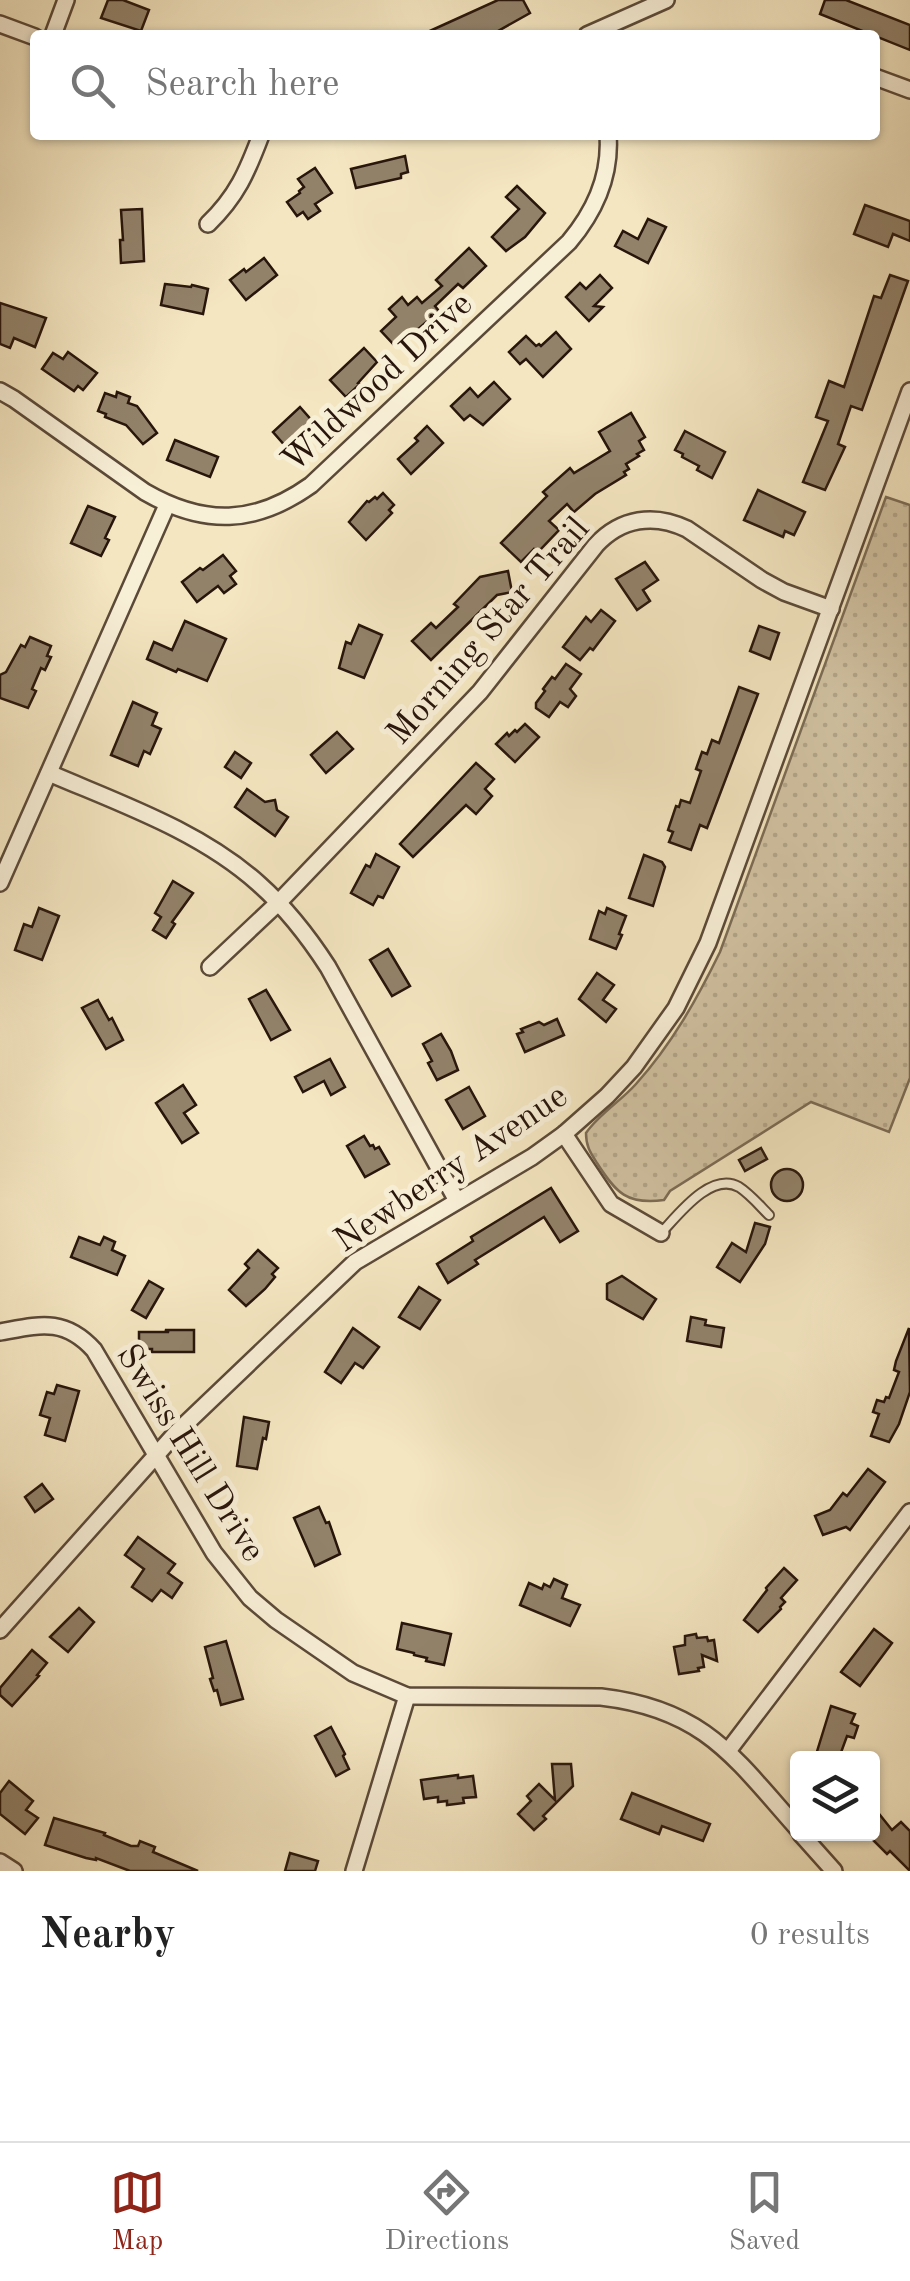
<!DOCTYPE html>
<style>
body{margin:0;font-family:"Old Standard TT",serif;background:#f6f6f6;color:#222}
.controls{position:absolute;right:30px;bottom:30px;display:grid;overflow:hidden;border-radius:10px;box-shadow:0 2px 8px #0004}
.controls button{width:90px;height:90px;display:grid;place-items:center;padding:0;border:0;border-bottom:2px solid #e0e0e0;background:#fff;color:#222;font:50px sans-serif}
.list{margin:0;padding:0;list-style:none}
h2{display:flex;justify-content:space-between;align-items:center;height:130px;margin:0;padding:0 40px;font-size:42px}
h2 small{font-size:32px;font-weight:400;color:#767676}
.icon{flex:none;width:55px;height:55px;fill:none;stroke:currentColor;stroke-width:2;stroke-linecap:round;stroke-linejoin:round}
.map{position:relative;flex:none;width:910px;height:1871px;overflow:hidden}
.search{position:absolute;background:#fff;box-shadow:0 2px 8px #0004;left:30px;right:30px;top:30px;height:110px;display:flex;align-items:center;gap:25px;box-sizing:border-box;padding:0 35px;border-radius:10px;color:#767676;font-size:38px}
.sheet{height:270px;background:#fff}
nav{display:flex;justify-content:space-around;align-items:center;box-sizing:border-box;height:140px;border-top:2px solid #e0e0e0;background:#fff;font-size:28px;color:#767676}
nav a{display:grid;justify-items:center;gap:5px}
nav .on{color:#8f2418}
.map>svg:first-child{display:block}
</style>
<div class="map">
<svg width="910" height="1871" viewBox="0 0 910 1871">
<defs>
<pattern id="park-dots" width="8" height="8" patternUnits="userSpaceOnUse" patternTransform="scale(2.5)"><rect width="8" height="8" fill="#d1c2a2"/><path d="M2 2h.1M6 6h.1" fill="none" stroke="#b3a68a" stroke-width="1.8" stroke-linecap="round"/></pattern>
</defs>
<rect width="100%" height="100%" fill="#f4e6c1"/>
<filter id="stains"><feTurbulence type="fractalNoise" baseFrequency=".002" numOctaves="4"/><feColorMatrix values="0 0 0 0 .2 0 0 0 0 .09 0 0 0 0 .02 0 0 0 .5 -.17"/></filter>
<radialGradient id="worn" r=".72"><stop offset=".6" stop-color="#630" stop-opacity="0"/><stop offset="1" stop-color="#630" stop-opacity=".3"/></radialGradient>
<path fill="url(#park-dots)" stroke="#7c6c56" stroke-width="2.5" d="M886,497L910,505V1078L889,1132L811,1102L670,1191L664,1200C627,1205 616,1193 597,1163C590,1152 586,1146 586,1133C599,1114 621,1101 636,1084C672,1044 697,999 720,952Z"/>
<g fill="#92826a" stroke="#28150b" stroke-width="2.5">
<polygon points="108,0 123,0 149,10 141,31 101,18"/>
<polygon points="498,0 523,0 530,13 491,35 421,35"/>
<polygon points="825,0 846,0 910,25 910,50 820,14"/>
<polygon points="405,156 408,172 401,174 401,178 356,188 351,169"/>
<polygon points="315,168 332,193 315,204 320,211 308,219 303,212 297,216 287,202 300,193 299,191 304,187 298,179"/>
<polygon points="517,186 545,213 525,237 506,251 492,237 519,209 506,197"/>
<polygon points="865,205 910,221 910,241 893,234 888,247 854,234"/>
<polygon points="142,209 144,261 121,263 120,240 123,240 121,210"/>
<polygon points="648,219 666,227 648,263 615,246 623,231 638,239"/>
<polygon points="469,248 486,266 463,288 458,284 435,306 439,311 408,338 406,336 395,346 381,331 396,317 389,309 402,297 408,305 417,297 422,303 442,286 436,280"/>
<polygon points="264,258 277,275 246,300 230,280 244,269 246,272"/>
<polygon points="600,275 612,288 594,306 603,307 589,321 566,297 580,283 586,289"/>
<polygon points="890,275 908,281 862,410 851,406 838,444 845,447 825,490 803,482 828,421 816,417 829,381 844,387 874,296 881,298"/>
<polygon points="165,284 191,287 192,285 208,289 203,314 161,305"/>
<polygon points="0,303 46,318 35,347 14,338 10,348 0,344"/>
<polygon points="556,332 571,349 543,377 526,359 520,364 509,352 526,336 536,346 539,344 541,346"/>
<polygon points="364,348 377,362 358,383 360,384 346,397 330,380"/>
<polygon points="68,352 97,373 83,390 78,386 74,391 42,369 53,353 63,359"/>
<polygon points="494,382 510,399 483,425 470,415 464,420 451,406 470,388 478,397"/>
<polygon points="117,392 130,397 128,403 137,406 157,433 143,444 126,425 105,417 106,414 98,411 105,393 116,397"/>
<polygon points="300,407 314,423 287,448 273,432"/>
<polygon points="631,413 645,437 639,441 644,450 637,454 639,456 626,464 629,469 624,472 626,475 595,494 574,512 567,504 549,521 559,530 538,552 534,549 521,562 501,543 547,496 543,492 570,468 574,473 610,451 599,432"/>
<polygon points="427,426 443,443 411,474 398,459 418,441 415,438"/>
<polygon points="685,431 725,452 712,478 697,470 699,466 682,457 683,454 675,450"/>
<polygon points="175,440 218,457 210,477 167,460"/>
<polygon points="758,490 805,512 794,535 785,531 783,537 744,520"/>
<polygon points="383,493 394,505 389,510 392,513 366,540 349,522 367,501 369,502 375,497 377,499"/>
<polygon points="88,506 115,517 105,538 109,540 101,556 71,543"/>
<polygon points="223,555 236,571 230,576 236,584 224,593 218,586 197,602 182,582 200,568 203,570"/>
<polygon points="645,562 658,580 643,590 650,601 637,610 616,579"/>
<polygon points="508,571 512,592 497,595 431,660 412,641 431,623 436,628 458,607 454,604 480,577"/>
<polygon points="601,610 615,621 593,650 590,648 580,660 563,647 586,617 591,622"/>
<polygon points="185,621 226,639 207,681 178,669 176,672 147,659 154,642 172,650"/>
<polygon points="359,625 382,635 364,678 339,668 346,642 351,644"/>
<polygon points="759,626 779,633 770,659 750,651"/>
<polygon points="30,637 51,646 47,656 51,657 45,670 41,668 32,689 36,691 28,708 0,698 0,675 6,672 21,645 25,647"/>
<polygon points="566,664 581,674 570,689 576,696 568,707 560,702 549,717 536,708 536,703 545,691 543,689 552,677 555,679"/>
<polygon points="739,687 758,694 707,828 700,825 691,850 669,842 673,832 668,830 676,806 679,807 681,800 690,803 701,771 696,769 702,752 707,754 712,740 719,743"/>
<polygon points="133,702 157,713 152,725 161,729 150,754 144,751 138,766 111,755"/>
<polygon points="525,724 539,737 515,762 496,744 507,733 509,736 515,730 517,732"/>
<polygon points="337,732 353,749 326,773 311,755"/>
<polygon points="235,752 251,763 241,778 225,767"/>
<polygon points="476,763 494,779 485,789 492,796 476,814 466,805 413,857 400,844"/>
<polygon points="247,789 265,802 275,800 277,810 288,817 275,836 235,807"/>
<polygon points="376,854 399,867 383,898 378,896 373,905 351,893 366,865 370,867"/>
<polygon points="644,855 662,862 665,867 653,906 629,898"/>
<polygon points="173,881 193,893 172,922 175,924 166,938 153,930 161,917 155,913"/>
<polygon points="39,908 59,916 42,960 15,950 24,924 32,927"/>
<polygon points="607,908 626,916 619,934 622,935 616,949 590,939 599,911 605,914"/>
<polygon points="388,949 410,986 392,996 370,960"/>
<polygon points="597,973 614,985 603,1000 616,1009 606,1022 579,999"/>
<polygon points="266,990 290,1030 271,1040 249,999"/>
<polygon points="98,1000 109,1020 112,1018 123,1040 106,1049 82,1008"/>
<polygon points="557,1019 564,1035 525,1052 517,1034 523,1032 521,1029 539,1022 544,1025"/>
<polygon points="441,1034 451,1051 458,1070 437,1080 428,1063 432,1061 423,1044"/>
<polygon points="330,1059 345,1087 331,1095 324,1081 303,1092 295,1077"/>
<polygon points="183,1085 196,1105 184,1113 198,1133 182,1143 156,1103"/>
<polygon points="469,1087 485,1116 463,1129 446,1100"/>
<polygon points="364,1136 370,1146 373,1145 375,1149 379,1147 389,1164 365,1177 347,1146"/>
<polygon points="761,1148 767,1159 745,1171 739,1160"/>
<circle cx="787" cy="1185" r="16"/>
<polygon points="551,1188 578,1231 560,1242 544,1217 475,1260 478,1264 448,1283 437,1264 473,1241 471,1237"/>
<polygon points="755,1223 770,1227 765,1244 740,1282 717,1267 732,1243 746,1252"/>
<polygon points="79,1237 100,1245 104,1237 115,1242 112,1250 125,1256 117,1275 71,1257"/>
<polygon points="258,1250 278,1268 272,1274 275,1277 265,1289 246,1306 229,1290 249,1268 245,1264"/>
<polygon points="622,1276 656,1299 643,1319 607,1299 607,1284"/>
<polygon points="149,1281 163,1289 146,1318 132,1310"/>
<polygon points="419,1287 440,1300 420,1329 399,1317"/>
<polygon points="691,1317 706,1320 705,1325 724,1328 721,1347 687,1341"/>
<polygon points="353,1328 379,1347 363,1368 355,1363 341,1383 325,1372"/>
<polygon points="909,1328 910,1392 899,1424 889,1442 871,1436 879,1414 873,1412 877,1400 884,1402 886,1397 889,1398 899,1372 894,1370 896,1361"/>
<polygon points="165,1330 194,1330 194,1352 152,1352 152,1349 139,1349 139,1332 169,1332"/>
<polygon points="57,1385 79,1391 65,1441 45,1435 50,1418 40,1415 47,1392 54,1394"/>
<polygon points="244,1417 269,1422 266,1439 263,1438 257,1469 237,1466"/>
<polygon points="868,1469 885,1482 850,1530 846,1527 823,1535 815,1516 830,1510 843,1493 847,1496"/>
<polygon points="42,1484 53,1499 35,1512 25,1497"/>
<polygon points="319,1507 326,1523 329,1522 340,1554 315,1566 294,1518"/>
<polygon points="138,1537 175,1564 168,1573 182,1583 172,1598 161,1590 152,1601 132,1587 144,1569 125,1555"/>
<polygon points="784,1568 797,1580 781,1598 785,1602 780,1607 781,1609 758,1632 744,1620 767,1590 766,1588"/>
<polygon points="554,1579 567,1585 562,1598 580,1605 570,1626 520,1605 529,1583 542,1589 544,1584 550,1587"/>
<polygon points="79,1608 94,1622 68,1652 50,1637"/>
<polygon points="402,1623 451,1634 444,1665 426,1661 427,1658 414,1655 414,1653 397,1649"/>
<polygon points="874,1629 892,1643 860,1686 841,1672"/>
<polygon points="696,1634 697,1638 707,1637 708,1641 714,1640 717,1661 702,1655 704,1667 698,1668 699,1671 679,1674 674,1647 685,1645 685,1636"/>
<polygon points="226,1641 243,1699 221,1705 217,1690 214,1691 210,1679 213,1678 205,1647"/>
<polygon points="32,1650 47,1663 37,1675 39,1676 12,1706 0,1695 0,1688"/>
<polygon points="831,1706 855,1714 851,1723 858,1726 854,1738 847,1736 839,1758 815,1758"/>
<polygon points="331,1727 345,1754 343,1756 349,1769 336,1776 315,1736"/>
<polygon points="552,1764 571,1764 573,1786 543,1816 546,1819 534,1830 518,1814 531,1801 527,1796 539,1784 555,1800"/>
<polygon points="458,1775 458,1778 473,1776 476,1797 463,1798 464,1803 447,1805 447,1801 438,1802 438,1797 424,1799 421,1780"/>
<polygon points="9,1781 33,1801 26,1810 38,1818 25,1834 0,1814 0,1793"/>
<polygon points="632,1793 710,1824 703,1841 662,1826 659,1834 621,1819"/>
<polygon points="872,1805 892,1830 901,1822 910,1831 910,1871 890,1851 887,1854 872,1839"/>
<polygon points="54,1818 105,1833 104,1835 131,1846 138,1846 140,1841 155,1847 153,1852 198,1871 130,1871 96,1858 96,1860 86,1858 45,1845"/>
<polygon points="290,1853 318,1861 315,1871 285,1871"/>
</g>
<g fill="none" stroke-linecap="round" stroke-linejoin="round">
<g stroke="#5b4938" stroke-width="12">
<path id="service" d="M661,1233C678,1215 711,1171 739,1187C750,1194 760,1206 769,1215"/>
</g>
<g stroke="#5b4938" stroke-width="20">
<g id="minor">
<polyline points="0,24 35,37"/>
<polyline points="53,35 66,0"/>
<polyline points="587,35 666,0"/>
<polyline points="875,77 910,90"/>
<path d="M208,224C237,196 247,172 261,135"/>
<path d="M0,391L14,399L145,492C204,526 255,525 311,485L569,242C595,211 611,176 608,135"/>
<path d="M49,773C121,804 200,831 259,884C286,908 308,936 328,967L457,1201"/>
<polyline points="0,883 167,505"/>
<path d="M210,967L279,902L480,692L596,545C621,518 654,513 687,529L762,580L784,592L831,609"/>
<polyline points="564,1134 611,1204 661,1233"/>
<path d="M0,1332C39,1325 64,1317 94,1350L214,1553L250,1598L276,1620L353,1673L407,1696L601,1697C704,1709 734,1757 798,1829"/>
<polyline points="0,1630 176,1433 355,1262 532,1157 564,1134 607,1096 634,1067 676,1008 708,943 910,391"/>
<polyline points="728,1751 910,1512"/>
<polyline points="801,1834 834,1871"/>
<polyline points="0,1862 14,1871"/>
<polyline points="354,1871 407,1696"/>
</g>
</g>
<use href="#service" stroke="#f8efd7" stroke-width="8"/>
<use href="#minor" stroke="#f8efd7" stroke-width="15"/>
</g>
<g text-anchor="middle" stroke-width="10" stroke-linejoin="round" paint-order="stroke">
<g font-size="35" fill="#28150b" stroke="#f8efd7">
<text transform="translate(376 381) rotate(-43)" y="12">Wildwood Drive</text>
<text transform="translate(487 630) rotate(-49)" y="12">Morning Star Trail</text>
<text transform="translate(450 1167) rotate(-34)" y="12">Newberry Avenue</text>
<text transform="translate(192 1452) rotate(58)" y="12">Swiss Hill Drive</text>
</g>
</g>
<rect width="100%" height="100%" filter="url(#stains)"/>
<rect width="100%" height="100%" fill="url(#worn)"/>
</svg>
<div class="controls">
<button><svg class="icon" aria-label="layers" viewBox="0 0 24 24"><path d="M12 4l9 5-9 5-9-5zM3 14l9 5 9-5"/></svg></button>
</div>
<div class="search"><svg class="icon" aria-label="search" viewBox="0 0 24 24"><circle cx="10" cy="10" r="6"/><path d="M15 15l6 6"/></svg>Search here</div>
</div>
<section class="sheet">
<h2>Nearby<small>0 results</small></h2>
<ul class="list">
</ul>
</section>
<nav>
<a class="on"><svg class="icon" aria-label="map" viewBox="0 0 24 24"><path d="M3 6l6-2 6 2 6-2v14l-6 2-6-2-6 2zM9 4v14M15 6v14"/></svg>Map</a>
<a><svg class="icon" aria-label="directions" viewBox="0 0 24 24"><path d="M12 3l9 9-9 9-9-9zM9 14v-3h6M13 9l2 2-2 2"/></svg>Directions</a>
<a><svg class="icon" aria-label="saved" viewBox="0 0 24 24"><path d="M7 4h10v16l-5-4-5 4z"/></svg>Saved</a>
</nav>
